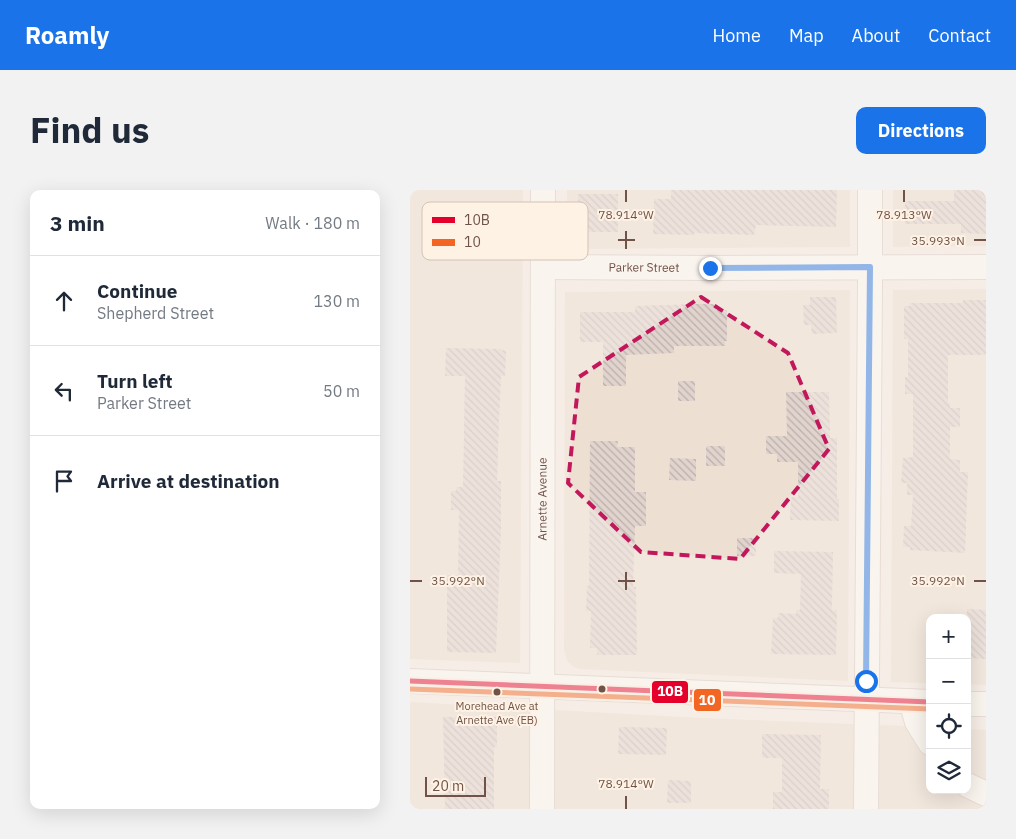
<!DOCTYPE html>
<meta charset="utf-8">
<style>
body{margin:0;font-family:"IBM Plex Sans",sans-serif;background:#f2f2f3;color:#1f2937}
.controls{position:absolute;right:15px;bottom:15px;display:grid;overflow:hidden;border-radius:10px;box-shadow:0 5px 20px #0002}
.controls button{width:45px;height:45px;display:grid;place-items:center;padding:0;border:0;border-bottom:1px solid #e0e1e3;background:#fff;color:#1f2937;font:25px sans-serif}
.scale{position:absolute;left:15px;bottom:12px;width:61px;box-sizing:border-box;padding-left:5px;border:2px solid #705248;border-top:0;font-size:14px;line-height:18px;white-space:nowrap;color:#705248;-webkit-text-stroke:4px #fef2e5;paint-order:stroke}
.stop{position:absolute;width:15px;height:15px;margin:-11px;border:4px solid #1a73e8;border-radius:50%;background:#fff}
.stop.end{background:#1a73e8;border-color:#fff;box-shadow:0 1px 5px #0008}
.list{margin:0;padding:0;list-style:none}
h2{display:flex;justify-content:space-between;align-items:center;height:65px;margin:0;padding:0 20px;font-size:21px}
h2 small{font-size:16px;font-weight:400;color:#747a83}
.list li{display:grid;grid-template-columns:32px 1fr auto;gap:15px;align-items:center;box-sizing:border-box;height:90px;padding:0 20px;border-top:1px solid #e0e1e3}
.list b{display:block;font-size:19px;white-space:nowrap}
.list p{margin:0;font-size:16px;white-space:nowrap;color:#747a83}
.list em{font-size:16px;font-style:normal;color:#747a83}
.icon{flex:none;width:28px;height:28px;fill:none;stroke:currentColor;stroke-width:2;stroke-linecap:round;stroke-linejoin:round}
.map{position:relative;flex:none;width:576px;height:619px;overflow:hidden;border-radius:10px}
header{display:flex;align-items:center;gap:30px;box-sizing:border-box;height:70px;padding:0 25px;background:#1a73e8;color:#fff}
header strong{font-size:24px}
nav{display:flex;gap:28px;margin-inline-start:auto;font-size:18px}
.intro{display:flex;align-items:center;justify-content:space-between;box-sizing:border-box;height:120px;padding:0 30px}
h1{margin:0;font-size:35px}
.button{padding:12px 22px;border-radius:10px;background:#1a73e8;color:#fff;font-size:18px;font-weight:700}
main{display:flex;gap:30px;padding:0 30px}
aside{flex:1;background:#fff;border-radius:10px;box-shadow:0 5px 20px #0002}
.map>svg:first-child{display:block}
</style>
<header>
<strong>Roamly</strong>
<nav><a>Home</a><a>Map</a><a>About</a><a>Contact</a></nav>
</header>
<div class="intro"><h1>Find us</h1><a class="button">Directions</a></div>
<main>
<aside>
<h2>3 min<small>Walk · 180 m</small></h2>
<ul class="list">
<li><svg class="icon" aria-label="ahead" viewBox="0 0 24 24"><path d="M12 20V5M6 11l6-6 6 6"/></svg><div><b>Continue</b><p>Shepherd Street</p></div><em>130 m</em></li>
<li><svg class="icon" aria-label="left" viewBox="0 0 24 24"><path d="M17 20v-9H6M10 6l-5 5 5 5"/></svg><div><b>Turn left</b><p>Parker Street</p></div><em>50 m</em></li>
<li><svg class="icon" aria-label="arrive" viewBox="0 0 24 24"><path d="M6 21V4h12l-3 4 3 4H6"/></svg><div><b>Arrive at destination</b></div></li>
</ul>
</aside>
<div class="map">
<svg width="576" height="619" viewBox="0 0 576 619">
<defs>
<pattern id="building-back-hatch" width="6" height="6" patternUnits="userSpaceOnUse" patternTransform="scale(1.25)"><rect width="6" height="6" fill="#e1d4ce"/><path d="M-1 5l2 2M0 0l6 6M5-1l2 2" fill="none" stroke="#bbafa9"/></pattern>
</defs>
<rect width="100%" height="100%" fill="#f5ede6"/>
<g fill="#eedfd3">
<polygon points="0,0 113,0 110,473 0,469"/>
<polygon points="157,0 440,0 440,57 157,59"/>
<polygon points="483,0 576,0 576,56 483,57"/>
<polygon points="576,99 576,495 557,494 557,428 520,428 520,493 481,492 483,100"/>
<polygon points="440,100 438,491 170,479 164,477 158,472 154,460 155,102"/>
<polygon points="0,512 291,528 520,537 520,600 557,600 557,539 576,540 576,619 0,619"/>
</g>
<g fill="url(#building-back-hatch)">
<polygon points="261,0 427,0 426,37 346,35 344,45 284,43 284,45 243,44 244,9 261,9"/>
<polygon points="544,0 576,0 576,44 551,43 551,34 495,34 495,11 544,11"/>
<rect x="168" y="4" width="40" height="38"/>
<polygon points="400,107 426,107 427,143 402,144 401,135 394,135 393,115 400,115"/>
<polygon points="553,110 576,110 576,165 538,165 538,213 540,213 540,218 550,218 550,237 540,237 540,269 550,270 550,282 558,282 555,363 500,360 500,357 493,357 494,336 501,336 503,305 497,305 497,293 491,293 493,268 503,267 503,204 495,204 495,187 498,187 498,149 494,149 494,116 500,116 500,113 553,113"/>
<polygon points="286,114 306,114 306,120 317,120 317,151 315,151 315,156 264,156 264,163 216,165 216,196 193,196 193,152 170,152 170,122 225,122 225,116"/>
<polygon points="36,158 91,159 91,160 96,161 95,186 91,186 89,232 87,291 91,291 91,339 86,463 37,462 37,385 48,385 49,320 41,320 41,301 46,301 46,297 53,297 55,186 35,186"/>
<rect x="268" y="191" width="17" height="20"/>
<polygon points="376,202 419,202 420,246 420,248 427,248 427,309 429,309 429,331 380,330 381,307 388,307 388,272 367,272 367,264 356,264 356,246 377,246"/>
<polygon points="180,251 208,251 207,257 225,257 225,302 236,302 236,336 225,336 223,397 226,397 227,465 187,465 187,458 180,458 181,421 176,421 177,396 179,396"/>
<rect x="296" y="256" width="19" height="20"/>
<polygon points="260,268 286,269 286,291 259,290"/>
<rect x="327" y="348" width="19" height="18"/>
<polygon points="364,361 423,362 422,420 427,420 426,465 361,464 363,428 368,428 368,423 386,424 386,420 390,420 391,384 364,383"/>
<polygon points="557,419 576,420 576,469 557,468"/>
<polygon points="33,527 87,527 87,557 84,557 84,619 35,619"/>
<polygon points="209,537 257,538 256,565 208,564"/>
<polygon points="352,544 411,545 410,599 419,599 419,619 363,619 363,602 372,602 372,568 352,568"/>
<polygon points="258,590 281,591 281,613 257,613"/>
</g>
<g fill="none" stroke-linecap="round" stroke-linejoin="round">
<g stroke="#d6cac4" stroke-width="26">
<g id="minor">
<path id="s1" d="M133,77L300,78L576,77"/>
<polyline points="0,491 520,512"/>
<polyline points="501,511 507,532 520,553"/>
<polyline points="557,514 576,514"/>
<polyline points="557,595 576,604"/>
<path id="s2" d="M132,619L133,0"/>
<polyline points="456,619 460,96 460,0"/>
</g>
</g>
<use href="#minor" stroke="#fefcfb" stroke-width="24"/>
<g stroke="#fef2e5" stroke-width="9">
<polyline id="bus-1" points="0,491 520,512"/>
</g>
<g stroke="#fef2e5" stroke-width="9">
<polyline id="bus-2" points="0,499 520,519"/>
</g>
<use href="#bus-1" stroke="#e4002b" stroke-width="5"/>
<use href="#bus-2" stroke="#f26522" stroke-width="5"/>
</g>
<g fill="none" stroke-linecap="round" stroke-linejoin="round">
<polyline stroke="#1a73e8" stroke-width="6" points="300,78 460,77 456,491"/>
</g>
<path d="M0 0H576V619H0ZM291,107L378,163L419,259L330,369L231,362L158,293L169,187Z" fill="#f5ede6" fill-opacity=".55" fill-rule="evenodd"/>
<path fill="none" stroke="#c2185b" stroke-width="4" stroke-dasharray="10 6" stroke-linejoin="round" d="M291,107L378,163L419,259L330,369L231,362L158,293L169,187Z"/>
<path fill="none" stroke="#705248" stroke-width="2" d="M216,0V12M494,0V12M216,41V59M208,50H225M564,50H576M216,382V400M0,391H12M208,391H225M564,391H576M216,606V619"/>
<g fill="#705248" stroke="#fef2e5" stroke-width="2">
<circle cx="192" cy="499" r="4.5"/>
<circle cx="87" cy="502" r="4.5"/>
</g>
<g text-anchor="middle" stroke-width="4" stroke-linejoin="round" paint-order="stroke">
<g font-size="11" fill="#705248" stroke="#fef2e5">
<text x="87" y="520">Morehead Ave at<tspan x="87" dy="14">Arnette Ave (EB)</tspan></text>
</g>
<g font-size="12" fill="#705248" stroke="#fef2e5">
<text dy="4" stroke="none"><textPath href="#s1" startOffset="101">Parker Street</textPath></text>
<text dy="4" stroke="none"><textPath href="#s2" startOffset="310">Arnette Avenue</textPath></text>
</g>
</g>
<rect x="12" y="12" width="166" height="58" rx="8" fill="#fef2e5" stroke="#d3c2b6" stroke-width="1"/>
<rect x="22" y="27" width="23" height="6" fill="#e4002b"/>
<rect x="22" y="49" width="23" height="7" fill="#f26522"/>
<g font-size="14" fill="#705248">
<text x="54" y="35">10B</text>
<text x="54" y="57">10</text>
</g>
<g font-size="12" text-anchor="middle" fill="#705248" stroke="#fef2e5" stroke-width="4" stroke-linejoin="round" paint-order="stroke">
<text x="216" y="29">78.914°W</text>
<text x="494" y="29">78.913°W</text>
<text x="528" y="55">35.993°N</text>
<text x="48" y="395">35.992°N</text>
<text x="528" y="395">35.992°N</text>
<text x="216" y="598">78.914°W</text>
</g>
<g stroke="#fef2e5" stroke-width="2">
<rect x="241" y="490" width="38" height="24" rx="5" fill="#e4002b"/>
<rect x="283" y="498" width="29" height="24" rx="5" fill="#f26522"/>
</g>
<g font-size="14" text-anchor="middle" font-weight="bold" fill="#fff">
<text x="260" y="506">10B</text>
<text x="297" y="515">10</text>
</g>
</svg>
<div class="controls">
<button>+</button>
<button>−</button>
<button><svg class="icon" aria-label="locate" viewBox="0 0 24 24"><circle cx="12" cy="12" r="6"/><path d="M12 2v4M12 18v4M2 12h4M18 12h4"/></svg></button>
<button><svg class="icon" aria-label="layers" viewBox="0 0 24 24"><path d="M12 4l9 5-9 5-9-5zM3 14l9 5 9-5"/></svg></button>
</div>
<div class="scale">20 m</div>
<div class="stop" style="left:456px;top:491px"></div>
<div class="stop end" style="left:300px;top:78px"></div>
</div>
</main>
